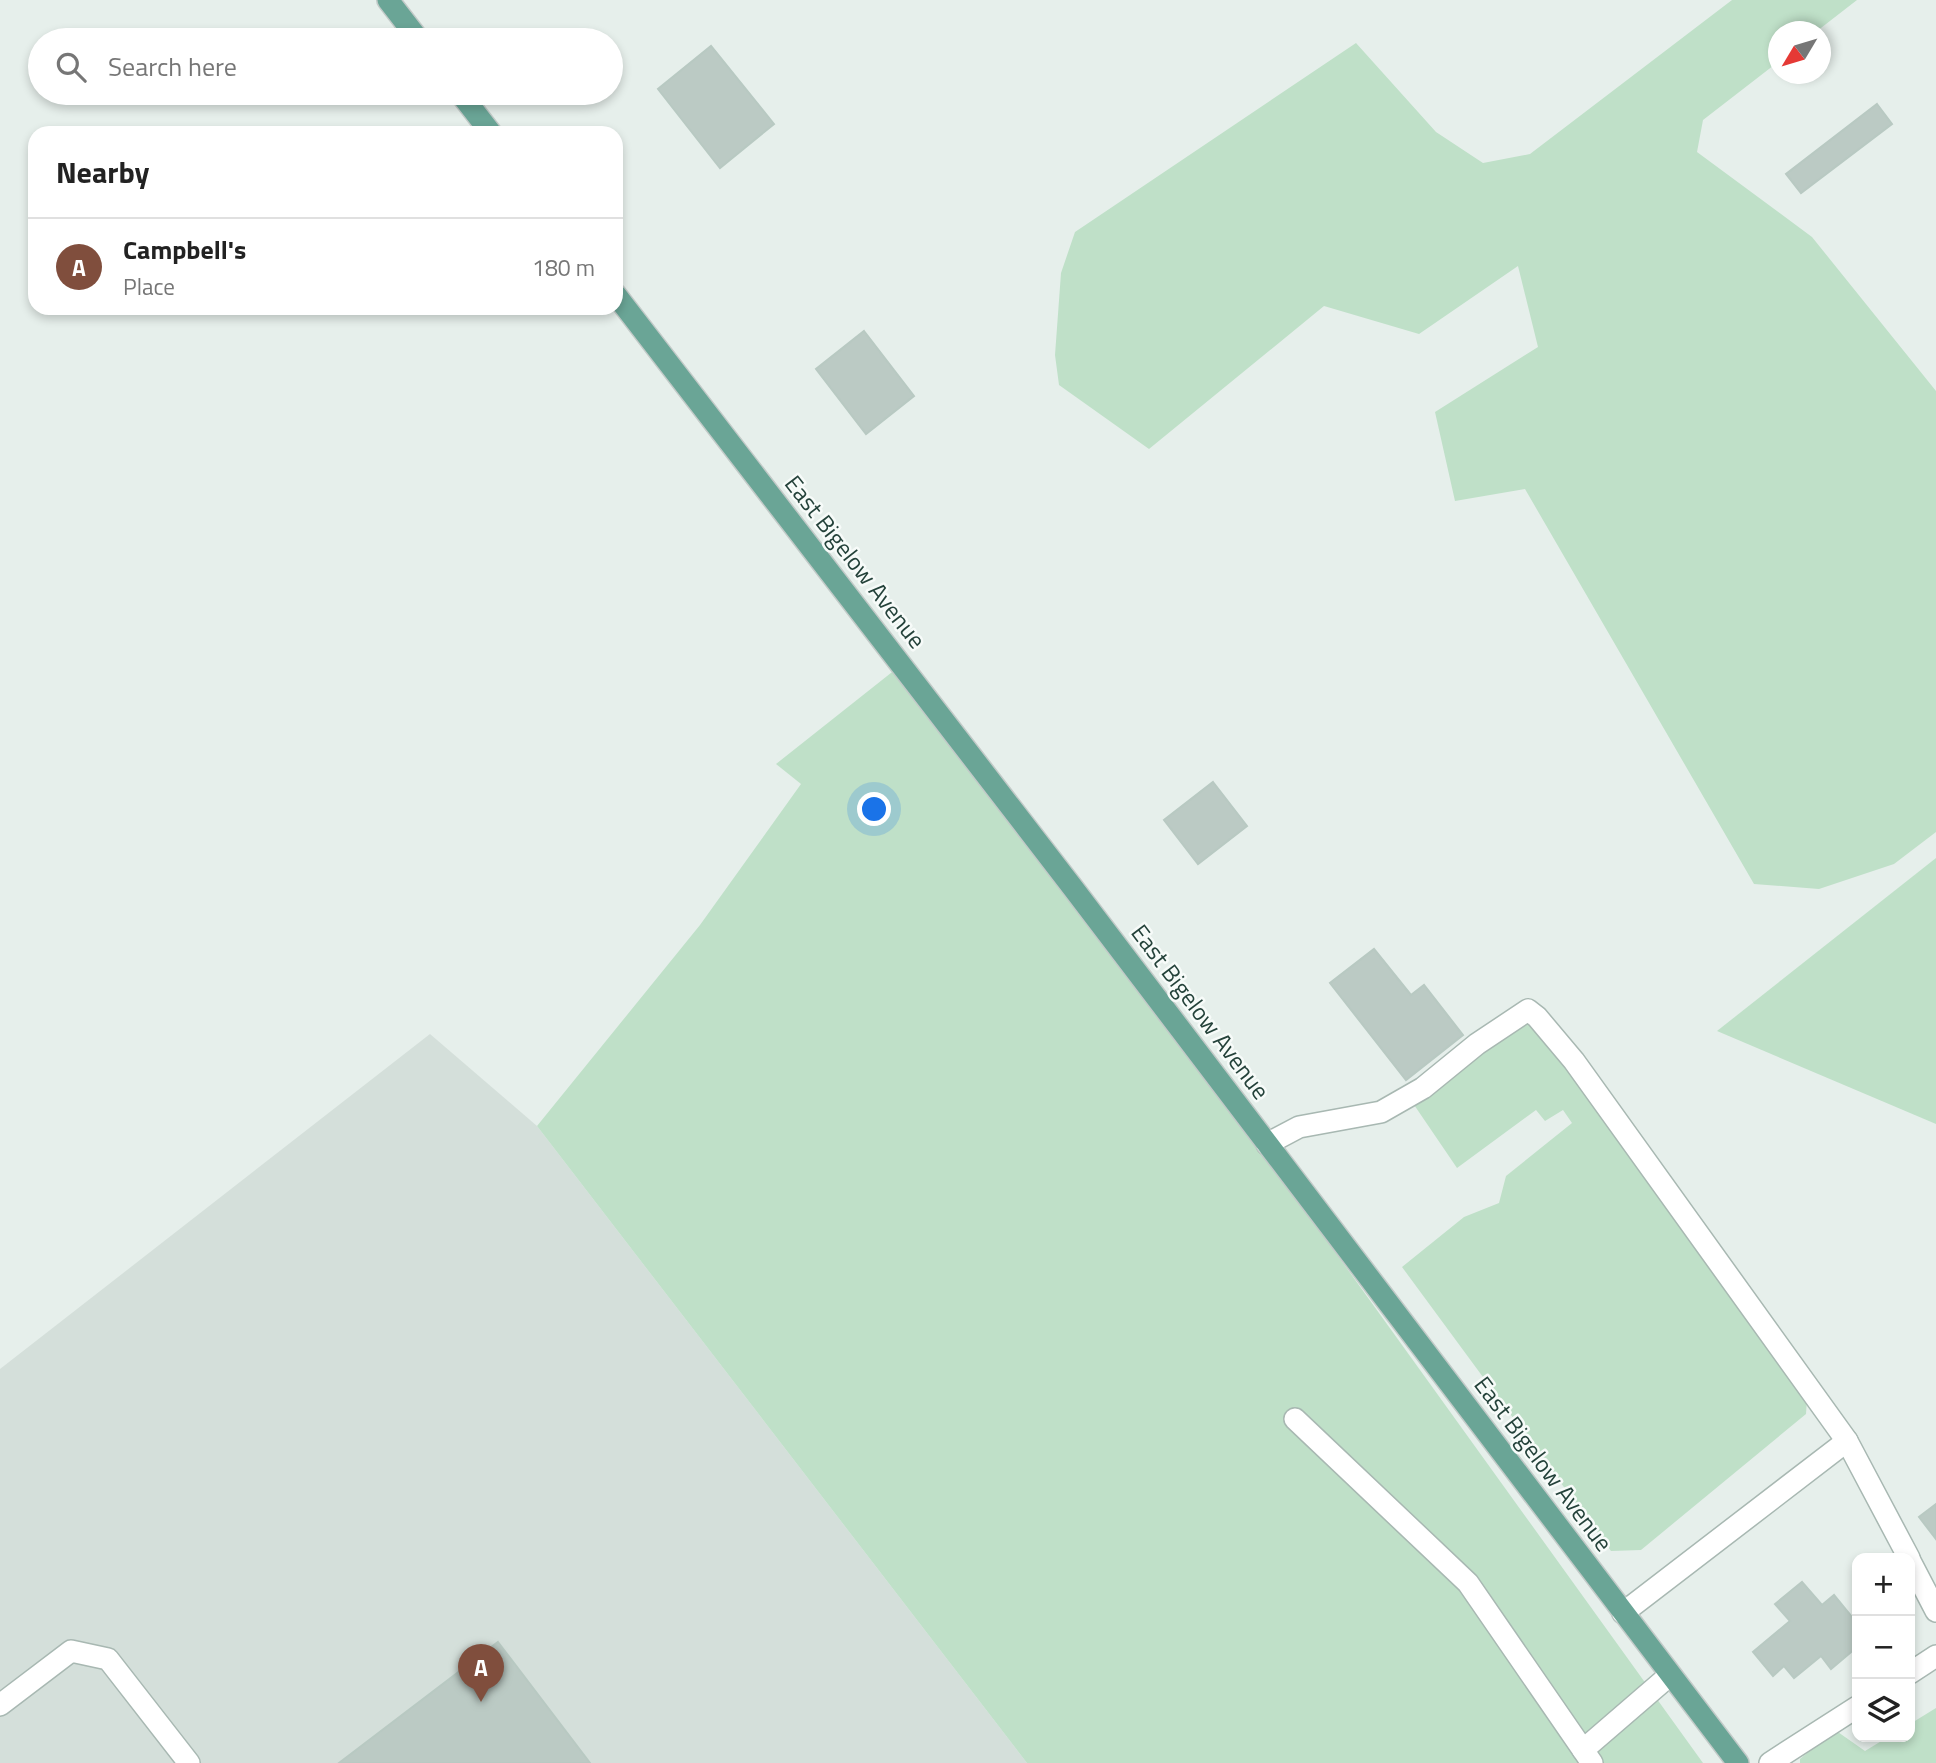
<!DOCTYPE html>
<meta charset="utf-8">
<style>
body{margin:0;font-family:"Titillium Web",sans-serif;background:#f2f2f2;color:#222}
.controls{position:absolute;right:21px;bottom:21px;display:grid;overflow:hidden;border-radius:14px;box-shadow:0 4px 10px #0003}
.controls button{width:63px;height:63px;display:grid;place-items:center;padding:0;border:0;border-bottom:2px solid #e0e0e0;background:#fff;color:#222;font:35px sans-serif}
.compass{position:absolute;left:1768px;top:21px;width:63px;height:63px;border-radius:50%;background:#fff;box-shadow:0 4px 10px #0003;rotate:232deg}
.you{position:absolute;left:875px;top:810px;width:24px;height:24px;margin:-18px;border:5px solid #fff;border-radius:50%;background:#1a73e8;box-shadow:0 0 0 10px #1a73e833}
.badge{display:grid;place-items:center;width:46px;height:46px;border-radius:50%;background:#804e3d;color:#fff;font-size:23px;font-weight:700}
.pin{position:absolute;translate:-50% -58px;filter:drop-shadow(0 2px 4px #0008)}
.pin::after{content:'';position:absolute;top:37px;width:24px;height:21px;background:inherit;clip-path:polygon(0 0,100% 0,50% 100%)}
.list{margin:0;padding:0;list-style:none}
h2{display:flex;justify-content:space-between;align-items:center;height:91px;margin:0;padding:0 28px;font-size:30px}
h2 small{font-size:23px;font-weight:400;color:#767676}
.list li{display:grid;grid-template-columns:46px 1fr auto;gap:21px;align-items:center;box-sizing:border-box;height:98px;padding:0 28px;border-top:2px solid #e0e0e0}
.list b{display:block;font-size:26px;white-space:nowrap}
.list p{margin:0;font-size:23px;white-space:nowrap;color:#767676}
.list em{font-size:23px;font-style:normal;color:#767676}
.icon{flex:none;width:38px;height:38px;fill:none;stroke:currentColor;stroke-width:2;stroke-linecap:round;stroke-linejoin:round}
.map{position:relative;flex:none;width:1936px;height:1763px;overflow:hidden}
.search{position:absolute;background:#fff;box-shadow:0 4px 10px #0003;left:28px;top:28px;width:595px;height:77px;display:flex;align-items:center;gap:18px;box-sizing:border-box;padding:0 24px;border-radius:38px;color:#767676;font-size:26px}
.panel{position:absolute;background:#fff;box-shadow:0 4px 10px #0003;left:28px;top:126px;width:595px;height:189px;border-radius:21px}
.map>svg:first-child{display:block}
</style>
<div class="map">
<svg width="1936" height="1763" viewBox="0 0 1936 1763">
<rect width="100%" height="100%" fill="#e6efeb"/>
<polygon fill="#d4dfda" points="430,1034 537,1126 1027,1763 0,1763 0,1369"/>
<g fill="#bfe0c8">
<polygon points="1732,0 1857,0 1817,31 1778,32 1778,62 1703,120 1697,152 1812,237 1936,391 1936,832 1894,864 1819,889 1754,884 1525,489 1455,501 1435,412 1538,347 1518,266 1419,334 1324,306 1149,449 1059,385 1055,355 1061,273 1075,232 1356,43 1436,132 1483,163 1530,154"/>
<polygon points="901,665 1073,888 1703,1763 1027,1763 537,1126 700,925 801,784 776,764"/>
<polygon points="1936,858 1936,1124 1717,1031"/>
<polygon points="1523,1013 1549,1037 1807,1399 1806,1414 1641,1550 1611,1551 1402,1267 1464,1217 1499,1203 1506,1176 1572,1123 1563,1110 1545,1121 1536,1110 1457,1168 1406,1093"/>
<polygon points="1936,1708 1936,1763 1800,1763 1800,1759 1835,1730 1865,1751 1888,1737 1910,1737 1910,1724"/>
</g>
<g fill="#bbcac4" stroke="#b8c9c2" stroke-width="2">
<polygon points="711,46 774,124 720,168 658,89"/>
<polygon points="1877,104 1892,124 1801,193 1786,174"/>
<polygon points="864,331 914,396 866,434 816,369"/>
<polygon points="1213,782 1247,826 1198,864 1164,820"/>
<polygon points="1374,949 1411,995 1424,985 1463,1035 1406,1080 1330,983"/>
<polygon points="1936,1504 1936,1539 1919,1517"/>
<polygon points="1802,1582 1822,1605 1834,1595 1857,1623 1857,1647 1831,1669 1821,1656 1794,1678 1784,1666 1773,1676 1753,1652 1790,1621 1775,1604"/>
<polygon points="498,1642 590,1763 339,1763"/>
</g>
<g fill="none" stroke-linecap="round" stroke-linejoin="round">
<g stroke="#a8b8b2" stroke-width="24">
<g id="minor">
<polyline points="1267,1144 1299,1127 1381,1112 1423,1088 1477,1044 1528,1010 1537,1017 1574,1061 1847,1441 1909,1558"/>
<polyline points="1295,1419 1468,1583 1592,1763"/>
<polyline points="1910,1561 1936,1611"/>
<polyline points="1623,1613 1847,1441"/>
<polyline points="1910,1673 1936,1656"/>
<polyline points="0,1705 71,1651 108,1659 189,1763"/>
<polyline points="1583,1750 1670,1675"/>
<polyline points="1770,1763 1857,1707"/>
</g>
</g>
<g stroke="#c2cac8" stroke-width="24">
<g id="major">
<polyline points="388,0 419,40"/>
<polyline points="460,93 491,133"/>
<polyline points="616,295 1073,888 1738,1763"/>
</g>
</g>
<use href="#minor" stroke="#fff" stroke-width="21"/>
<use href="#major" stroke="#6aa596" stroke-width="21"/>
</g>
<g text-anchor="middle" stroke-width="5" stroke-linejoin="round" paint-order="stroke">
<g font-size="24" fill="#24423a" stroke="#f7fbf9">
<text transform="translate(855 562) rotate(52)" y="8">East Bigelow Avenue</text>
<text transform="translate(1200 1012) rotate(53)" y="8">East Bigelow Avenue</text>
<text transform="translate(1543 1464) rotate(53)" y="8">East Bigelow Avenue</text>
</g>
</g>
</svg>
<div class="controls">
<button>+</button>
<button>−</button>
<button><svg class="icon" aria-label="layers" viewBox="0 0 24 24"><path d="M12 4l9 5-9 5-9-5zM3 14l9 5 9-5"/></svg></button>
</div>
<svg class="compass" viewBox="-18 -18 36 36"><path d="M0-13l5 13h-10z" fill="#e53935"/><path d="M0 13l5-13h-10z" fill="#767676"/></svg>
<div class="you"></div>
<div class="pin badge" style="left:481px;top:1702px">A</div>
<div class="search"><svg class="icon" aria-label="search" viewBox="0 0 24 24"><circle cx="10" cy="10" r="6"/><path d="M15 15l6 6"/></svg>Search here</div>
<section class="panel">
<h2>Nearby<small></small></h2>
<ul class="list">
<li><span class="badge">A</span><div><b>Campbell's</b><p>Place</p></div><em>180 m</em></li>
</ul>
</section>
</div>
